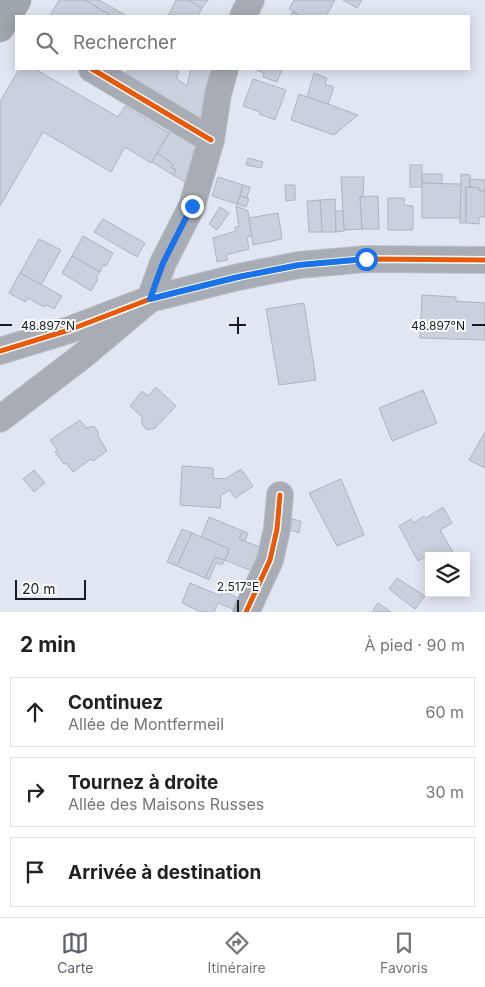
<!DOCTYPE html>
<html lang="fr">
<meta charset="utf-8">
<style>
body{margin:0;font-family:Inter,sans-serif;background:#f2f2f2;color:#222}
.controls{position:absolute;right:15px;bottom:15px;display:grid;overflow:hidden;border-radius:0px;box-shadow:0 2px 12px #0003}
.controls button{width:45px;height:45px;display:grid;place-items:center;padding:0;border:0;border-bottom:1px solid #e0e0e0;background:#fff;color:#222;font:25px sans-serif}
.scale{position:absolute;left:15px;bottom:12px;width:71px;box-sizing:border-box;padding-left:5px;border:2px solid #161b25;border-top:0;font-size:14px;line-height:18px;white-space:nowrap;color:#161b25;-webkit-text-stroke:4px #fff;paint-order:stroke}
.stop{position:absolute;width:15px;height:15px;margin:-11px;border:4px solid #1a73e8;border-radius:50%;background:#fff}
.stop.end{background:#1a73e8;border-color:#fff;box-shadow:0 1px 5px #0008}
.list{margin:0;padding:0;list-style:none}
h2{display:flex;justify-content:space-between;align-items:center;height:65px;margin:0;padding:0 20px;font-size:21px}
h2 small{font-size:16px;font-weight:400;color:#767676}
.list li{display:grid;grid-template-columns:32px 1fr auto;gap:15px;align-items:center;box-sizing:border-box;height:70px;margin:0 10px 10px;padding:0 10px;border:1px solid #e0e0e0;border-radius:0px}
.list b{display:block;font-size:19px;white-space:nowrap}
.list p{margin:0;font-size:16px;white-space:nowrap;color:#767676}
.list em{font-size:16px;font-style:normal;color:#767676}
.icon{flex:none;width:28px;height:28px;fill:none;stroke:currentColor;stroke-width:2;stroke-linecap:round;stroke-linejoin:round}
.map{position:relative;flex:none;width:485px;height:612px;overflow:hidden}
.search{position:absolute;background:#fff;box-shadow:0 2px 12px #0003;left:15px;right:15px;top:15px;height:55px;display:flex;align-items:center;gap:12px;box-sizing:border-box;padding:0 18px;border-radius:0px;color:#767676;font-size:19px}
.sheet{height:305px;background:#fff}
nav{display:flex;justify-content:space-around;align-items:center;box-sizing:border-box;height:70px;border-top:1px solid #e0e0e0;background:#fff;font-size:14px;color:#767676}
nav a{display:grid;justify-items:center;gap:2px}
nav .on{color:#5d626d}
.map>svg:first-child{display:block}
</style>
<div class="map">
<svg width="485" height="612" viewBox="0 0 485 612">
<rect width="100%" height="100%" fill="#e1e7f2"/>
<g fill="#cad0dd" stroke="#afb4be">
<polygon points="59,0 85,0 112,16 50,16"/>
<polygon points="85,0 99,0 127,16 112,16"/>
<polygon points="176,0 188,0 202,8 198,16 168,16"/>
<polygon points="188,0 208,0 202,8"/>
<polygon points="294,0 335,0 326,16 301,16 289,9"/>
<polygon points="343,0 362,0 357,8"/>
<polygon points="293,12 301,16 290,16"/>
<polygon points="19,69 35,69 118,117 125,106 169,133 151,163 125,147 111,172 43,132 0,206 0,102"/>
<polygon points="129,69 174,69 179,72 176,78 187,86 191,69 215,69 202,120 126,74"/>
<polygon points="253,69 282,69 277,82 263,77 264,73"/>
<polygon points="314,73 327,78 325,84 334,87 328,104 307,97"/>
<polygon points="253,79 286,90 275,120 259,114 260,112 243,106"/>
<polygon points="299,94 328,104 358,115 334,135 291,120"/>
<polygon points="173,127 202,143 192,186 173,175 176,170 172,168 173,164 157,153"/>
<polygon points="157,153 173,164 172,168 176,170 173,175 152,162"/>
<polygon points="248,158 263,162 261,168 246,165"/>
<rect x="410" y="165" width="12" height="22"/>
<polygon points="422,174 442,174 442,184 422,183"/>
<polygon points="461,174 470,175 470,187 466,187 466,223 460,223"/>
<polygon points="218,177 243,185 237,204 212,196"/>
<polygon points="341,177 364,177 363,196 360,197 362,229 344,230"/>
<polygon points="470,179 485,180 485,191 479,191 479,188 470,187"/>
<polygon points="422,183 461,184 460,218 422,218"/>
<polygon points="243,185 250,187 247,198 240,196"/>
<polygon points="285,185 295,185 295,200 286,201"/>
<polygon points="466,187 479,188 479,191 485,191 485,217 479,217 479,224 466,223"/>
<polygon points="240,196 249,199 246,207 237,204"/>
<polygon points="378,196 379,229 362,229 360,197"/>
<polygon points="388,198 404,198 404,205 413,206 413,230 388,230"/>
<polygon points="335,199 336,232 322,232 320,200"/>
<polygon points="320,200 322,232 309,232 307,201"/>
<polygon points="236,206 248,211 252,236 247,237 249,249 226,255 228,260 217,262 213,238 236,231 235,227 239,227"/>
<polygon points="220,207 229,213 217,230 209,224"/>
<polygon points="335,211 343,211 344,231 336,232"/>
<polygon points="278,213 282,239 253,245 249,218"/>
<polygon points="103,219 145,243 137,257 94,232"/>
<polygon points="83,236 113,253 106,266 103,265 100,272 72,256"/>
<polygon points="39,239 61,250 41,285 20,273"/>
<polygon points="72,256 100,272 96,277 98,279 91,291 62,273"/>
<polygon points="20,273 62,296 54,309 46,305 44,307 28,298 25,302 9,293"/>
<polygon points="422,295 456,297 456,301 485,303 485,340 420,338"/>
<polygon points="304,303 316,380 279,385 266,309"/>
<polygon points="156,387 176,406 155,428 147,430 142,424 142,417 130,406 142,391 148,396"/>
<polygon points="423,390 437,423 392,441 379,408"/>
<polygon points="80,420 86,428 94,426 98,432 98,436 107,451 93,461 91,459 73,472 66,463 64,464 55,452 57,450 50,440"/>
<polygon points="485,432 485,468 469,460"/>
<polygon points="182,466 213,468 213,478 225,479 241,469 253,486 235,498 230,490 221,495 220,508 180,505"/>
<polygon points="34,470 45,483 34,492 23,479"/>
<polygon points="341,479 364,535 337,546 309,493"/>
<polygon points="443,507 452,523 440,530 454,554 450,556 434,556 432,553 418,561 399,526 411,519 413,523 424,516 426,518"/>
<polygon points="209,517 243,531 239,539 263,548 254,572 225,560 229,549 201,537"/>
<polygon points="292,519 301,521 299,533 290,530"/>
<polygon points="182,529 192,533 177,566 167,562"/>
<polygon points="243,531 248,533 245,541 239,539"/>
<polygon points="192,533 229,549 225,560 215,557 205,578 177,566"/>
<polygon points="215,557 225,560 222,565 216,563 209,580 205,578"/>
<polygon points="397,578 425,596 415,609 389,589"/>
<polygon points="190,583 221,596 222,591 241,599 235,610 218,603 214,612 201,612 182,603"/>
<polygon points="378,603 391,612 372,612"/>
</g>
<g fill="none" stroke-linecap="round" stroke-linejoin="round">
<g stroke="#bec3cb" stroke-width="28">
<g id="minor">
<polyline points="243,16 251,0"/>
<polyline points="92,69 211,140"/>
<polyline points="0,351 69,330 150,299 238,277 299,265 366,259 485,260"/>
<polyline points="0,419 81,357 150,299 163,263 192,206 211,140 218,94 225,69"/>
<polyline points="246,612 270,560 277,529 280,495"/>
</g>
</g>
<g stroke="#bec3cb" stroke-width="29">
<polyline id="major" points="0,28 17,0"/>
</g>
<use href="#minor" stroke="#a8acb4" stroke-width="26"/>
<use href="#major" stroke="#a0a6ae" stroke-width="28"/>
<g stroke="#fff" stroke-width="8">
<g id="cycleway">
<polyline points="92,69 211,140"/>
<polyline points="0,351 69,330 150,299 238,277 299,265 366,259 485,260"/>
<polyline points="246,612 270,560 277,529 280,495"/>
</g>
</g>
<use href="#cycleway" stroke="#e8590c" stroke-width="5"/>
</g>
<g fill="none" stroke-linecap="round" stroke-linejoin="round">
<polyline stroke="#1a73e8" stroke-width="6" points="192,206 163,263 150,299 238,277 299,265 366,259"/>
</g>
<path fill="none" stroke="#161b25" stroke-width="2" d="M238,317V334M0,325H12M229,325H246M472,325H485M238,600V612"/>
<g font-size="12" text-anchor="middle" fill="#161b25" stroke="#fff" stroke-width="4" stroke-linejoin="round" paint-order="stroke">
<text x="48" y="330">48.897°N</text>
<text x="438" y="330">48.897°N</text>
<text x="238" y="591">2.517°E</text>
</g>
</svg>
<div class="controls">
<button><svg class="icon" aria-label="layers" viewBox="0 0 24 24"><path d="M12 4l9 5-9 5-9-5zM3 14l9 5 9-5"/></svg></button>
</div>
<div class="scale">20 m</div>
<div class="stop" style="left:366px;top:259px"></div>
<div class="stop end" style="left:192px;top:206px"></div>
<div class="search"><svg class="icon" aria-label="search" viewBox="0 0 24 24"><circle cx="10" cy="10" r="6"/><path d="M15 15l6 6"/></svg>Rechercher</div>
</div>
<section class="sheet">
<h2>2 min<small>À pied · 90 m</small></h2>
<ul class="list">
<li><svg class="icon" aria-label="ahead" viewBox="0 0 24 24"><path d="M12 20V5M6 11l6-6 6 6"/></svg><div><b>Continuez</b><p>Allée de Montfermeil</p></div><em>60 m</em></li>
<li><svg class="icon" aria-label="right" viewBox="0 0 24 24"><path d="M7 20v-9h11M14 6l5 5-5 5"/></svg><div><b>Tournez à droite</b><p>Allée des Maisons Russes</p></div><em>30 m</em></li>
<li><svg class="icon" aria-label="arrive" viewBox="0 0 24 24"><path d="M6 21V4h12l-3 4 3 4H6"/></svg><div><b>Arrivée à destination</b></div></li>
</ul>
</section>
<nav>
<a class="on"><svg class="icon" aria-label="map" viewBox="0 0 24 24"><path d="M3 6l6-2 6 2 6-2v14l-6 2-6-2-6 2zM9 4v14M15 6v14"/></svg>Carte</a>
<a><svg class="icon" aria-label="directions" viewBox="0 0 24 24"><path d="M12 3l9 9-9 9-9-9zM9 14v-3h6M13 9l2 2-2 2"/></svg>Itinéraire</a>
<a><svg class="icon" aria-label="saved" viewBox="0 0 24 24"><path d="M7 4h10v16l-5-4-5 4z"/></svg>Favoris</a>
</nav>
